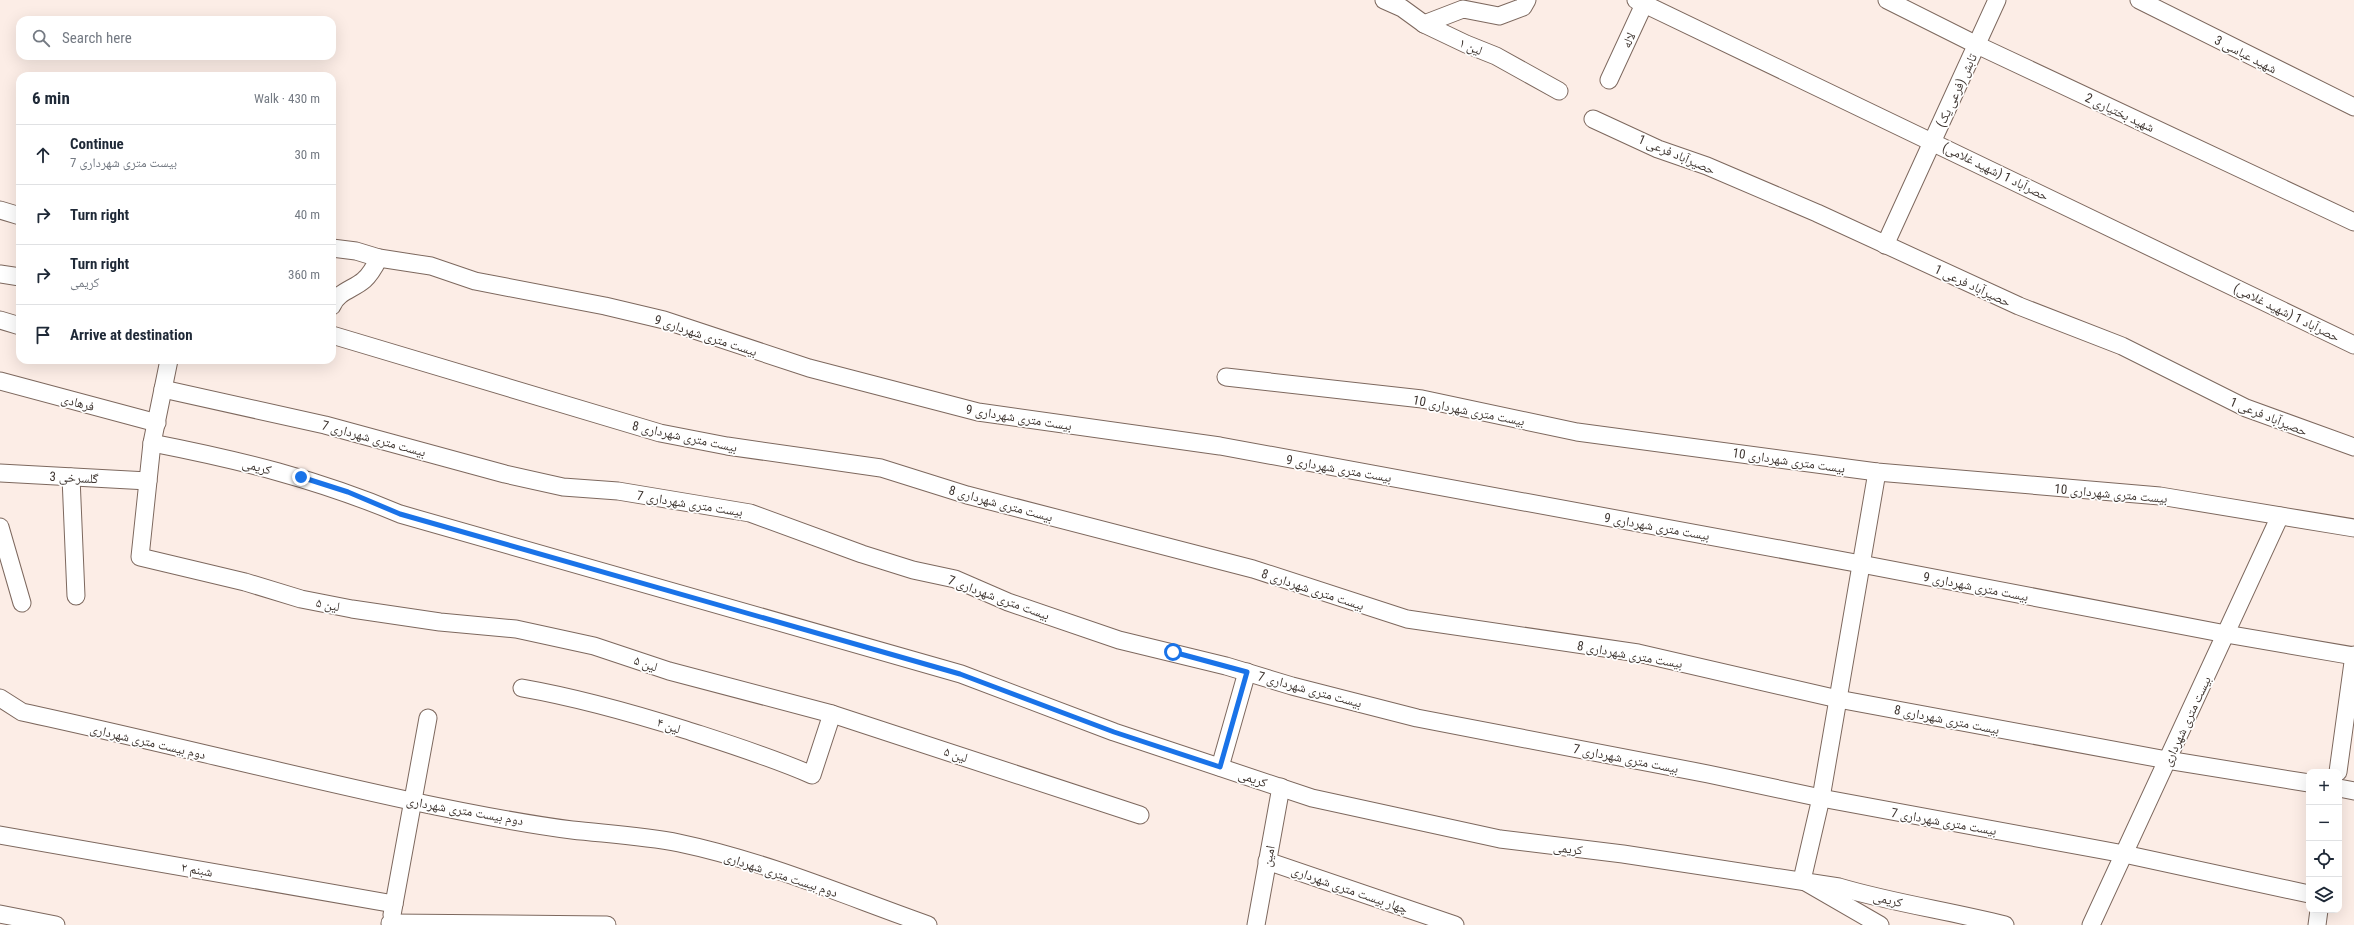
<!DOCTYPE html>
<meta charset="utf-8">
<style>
body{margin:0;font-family:"Roboto Condensed","Noto Naskh Arabic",sans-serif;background:#f2f2f3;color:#1f2937}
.controls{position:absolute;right:12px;bottom:12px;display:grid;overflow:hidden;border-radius:8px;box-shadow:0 4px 16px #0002}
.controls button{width:36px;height:36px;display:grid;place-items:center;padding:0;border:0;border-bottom:1px solid #e0e1e3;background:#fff;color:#1f2937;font:20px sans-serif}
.stop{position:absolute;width:12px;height:12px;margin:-9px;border:3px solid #1a73e8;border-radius:50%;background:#fff}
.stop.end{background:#1a73e8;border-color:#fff;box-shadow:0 1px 4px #0008}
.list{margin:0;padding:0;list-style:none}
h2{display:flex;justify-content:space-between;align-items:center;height:52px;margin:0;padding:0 16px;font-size:17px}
h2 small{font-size:13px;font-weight:400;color:#747a83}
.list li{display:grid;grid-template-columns:26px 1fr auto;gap:12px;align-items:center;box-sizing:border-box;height:60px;padding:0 16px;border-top:1px solid #e0e1e3}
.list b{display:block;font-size:15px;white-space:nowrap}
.list p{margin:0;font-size:13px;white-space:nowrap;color:#747a83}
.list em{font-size:13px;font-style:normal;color:#747a83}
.icon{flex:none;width:22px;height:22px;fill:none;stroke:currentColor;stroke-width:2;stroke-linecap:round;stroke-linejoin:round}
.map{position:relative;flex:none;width:2354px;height:925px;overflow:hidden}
.search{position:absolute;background:#fff;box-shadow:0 4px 16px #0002;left:16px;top:16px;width:320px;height:44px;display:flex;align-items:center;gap:10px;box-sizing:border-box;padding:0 14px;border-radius:12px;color:#747a83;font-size:15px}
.panel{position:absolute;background:#fff;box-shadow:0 4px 16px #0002;left:16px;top:72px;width:320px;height:292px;border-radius:12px}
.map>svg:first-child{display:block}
</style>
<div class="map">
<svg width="2354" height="925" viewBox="0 0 2354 925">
<rect width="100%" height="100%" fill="#fcede6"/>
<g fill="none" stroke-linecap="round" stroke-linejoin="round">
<g stroke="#7d685e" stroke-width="19">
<g id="minor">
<polyline points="1384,0 1402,8 1424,24 1466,44 1496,56 1559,91"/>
<polyline points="1636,0 2354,345"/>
<polyline points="1887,0 1977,45 2354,222"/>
<polyline points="2139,0 2354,107"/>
<polyline points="1424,24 1463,9 1499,16 1523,7 1527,0"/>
<polyline points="1609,80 1646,0"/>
<polyline points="1593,119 1658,149 1707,166 1817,213 2019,306 2122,346 2246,408 2354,447"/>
<polyline points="0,210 20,216"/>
<polyline points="1885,245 1997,0"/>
<polyline points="332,248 356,251 379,258 431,266 475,281 605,306 664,320 809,368 978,412 1220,446 1861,564 2226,634 2354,656"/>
<polyline points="0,274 20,277"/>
<path d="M332,306C337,292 354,289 364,280C371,274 375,266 379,258"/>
<polyline points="0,320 20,326"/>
<polyline points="332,335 660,433 727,446 881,468 967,495 1253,569 1407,619 1638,653 1838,699 2167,760 2309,783"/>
<polyline points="169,360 152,443 140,557 245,582 301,599 352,609 440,622 516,629 594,646 669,671 832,714 1140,815"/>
<polyline points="1226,377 1422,399 1577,432 1877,472 2160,496 2354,528"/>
<polyline points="0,381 157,423"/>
<polyline points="163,389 325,425 505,474 563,487 618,491 750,513 862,554 913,570 955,579 1008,602 1119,640 1226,666 1292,686 1417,718 1708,774 1821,798 2124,854 2309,894"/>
<path d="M152,443C239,460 317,479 400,514L961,674L1114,732L1312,798L1500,839L1623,854L1839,887C1893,903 1950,911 2005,925"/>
<polyline points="1877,472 1821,798 1802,880 1880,925"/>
<polyline points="0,473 148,481"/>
<polyline points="71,477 76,596"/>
<polyline points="0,527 22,603"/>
<path d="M522,688C579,698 632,713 686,730C729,744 771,757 812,775L832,714"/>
<path d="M0,698L22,712C152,740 281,773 411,801C463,812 518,823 572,830C608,834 644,836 679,843C765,861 846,896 928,925"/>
<polyline points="1220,767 1247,672"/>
<polyline points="2338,772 2354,655"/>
<polyline points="2339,788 2354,791"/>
<polyline points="0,835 394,904"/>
<polyline points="1267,861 1455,925"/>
<polyline points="0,914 56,925"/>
<polyline points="392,915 428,718"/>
<polyline points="390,923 607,925"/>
<polyline points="1256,925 1281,787"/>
<polyline points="2091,925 2280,516"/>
<polyline points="2317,925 2319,910"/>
</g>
</g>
<use href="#minor" stroke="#fff" stroke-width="17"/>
</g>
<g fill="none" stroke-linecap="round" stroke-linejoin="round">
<polyline stroke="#1a73e8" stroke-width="5" points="301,477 348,492 400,514 960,674 1114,732 1220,767 1247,672 1173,652"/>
</g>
<g text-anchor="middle" stroke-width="3.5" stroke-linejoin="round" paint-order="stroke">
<g font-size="13" fill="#3e3530" stroke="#fff">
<text transform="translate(1628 40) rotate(-66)" y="5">لاله</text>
<text transform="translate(1471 46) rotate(23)" y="5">لین ۱</text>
<text transform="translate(2246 54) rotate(27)" y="5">شهید عباسی 3</text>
<text transform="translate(1956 90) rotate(-65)" y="5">تابش (فرعی یک)</text>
<text transform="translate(2120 112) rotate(25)" y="5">شهید بختیاری 2</text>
<text transform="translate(1677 154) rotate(23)" y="5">حصیرآباد فرعی 1</text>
<text transform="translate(1996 171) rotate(26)" y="5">حصرآباد 1 (شهید غلامی)</text>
<text transform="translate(1973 285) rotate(25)" y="5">حصیرآباد فرعی 1</text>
<text transform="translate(2287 312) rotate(26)" y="5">حصرآباد 1 (شهید غلامی)</text>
<text transform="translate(706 335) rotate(18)" y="5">بیست متری شهرداری 9</text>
<text transform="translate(78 402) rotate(15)" y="5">فرهادی</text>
<text transform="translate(1469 410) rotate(11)" y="5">بیست متری شهرداری 10</text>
<text transform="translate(2269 416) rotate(22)" y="5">حصیرآباد فرعی 1</text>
<text transform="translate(1019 417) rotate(9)" y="5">بیست متری شهرداری 9</text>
<text transform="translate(685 436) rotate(12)" y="5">بیست متری شهرداری 8</text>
<text transform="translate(374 438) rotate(15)" y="5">بیست متری شهرداری 7</text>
<text transform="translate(1789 460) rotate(8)" y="5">بیست متری شهرداری 10</text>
<text transform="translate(257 466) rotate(15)" y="5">کریمی</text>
<text transform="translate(1339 468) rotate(10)" y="5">بیست متری شهرداری 9</text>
<text transform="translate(74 477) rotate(3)" y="5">گلسرخی 3</text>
<text transform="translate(2111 493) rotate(5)" y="5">بیست متری شهرداری 10</text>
<text transform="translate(690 503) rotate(9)" y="5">بیست متری شهرداری 7</text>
<text transform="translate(1001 503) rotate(15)" y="5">بیست متری شهرداری 8</text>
<text transform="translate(1657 526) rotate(10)" y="5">بیست متری شهرداری 9</text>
<text transform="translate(1976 586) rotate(11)" y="5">بیست متری شهرداری 9</text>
<text transform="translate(1313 589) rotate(18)" y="5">بیست متری شهرداری 8</text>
<text transform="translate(999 597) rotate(20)" y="5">بیست متری شهرداری 7</text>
<text transform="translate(328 604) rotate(12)" y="5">لین ۵</text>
<text transform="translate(1630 654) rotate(10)" y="5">بیست متری شهرداری 8</text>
<text transform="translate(646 663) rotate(19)" y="5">لین ۵</text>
<text transform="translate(1310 689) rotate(15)" y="5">بیست متری شهرداری 7</text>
<text transform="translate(1947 719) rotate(11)" y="5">بیست متری شهرداری 8</text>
<text transform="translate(2186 721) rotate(-65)" y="5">بیست متری شهرداری</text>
<text transform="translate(669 725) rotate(19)" y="5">لین ۴</text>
<text transform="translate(148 741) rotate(13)" y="5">دوم بیست متری شهرداری</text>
<text transform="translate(956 754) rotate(18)" y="5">لین ۵</text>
<text transform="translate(1626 758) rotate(11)" y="5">بیست متری شهرداری 7</text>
<text transform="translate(1253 778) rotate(19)" y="5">کریمی</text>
<text transform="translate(465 810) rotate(10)" y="5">دوم بیست متری شهرداری</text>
<text transform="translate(1944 821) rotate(10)" y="5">بیست متری شهرداری 7</text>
<text transform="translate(1568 848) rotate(7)" y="5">کریمی</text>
<text transform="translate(1268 856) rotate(-79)" y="5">امین</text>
<text transform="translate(197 869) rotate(10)" y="5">شبنم ۲</text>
<text transform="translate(781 874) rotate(18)" y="5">دوم بیست متری شهرداری</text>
<text transform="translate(1350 889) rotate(19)" y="5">چهار بیست متری شهرداری</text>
<text transform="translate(1888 899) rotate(13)" y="5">کریمی</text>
</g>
</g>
</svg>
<div class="controls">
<button>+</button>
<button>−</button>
<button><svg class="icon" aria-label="locate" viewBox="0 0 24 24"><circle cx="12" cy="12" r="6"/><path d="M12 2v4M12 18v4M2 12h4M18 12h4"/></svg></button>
<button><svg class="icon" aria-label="layers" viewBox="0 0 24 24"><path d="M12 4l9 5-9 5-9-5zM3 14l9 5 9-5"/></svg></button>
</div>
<div class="stop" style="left:1173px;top:652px"></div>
<div class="stop end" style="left:301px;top:477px"></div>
<div class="search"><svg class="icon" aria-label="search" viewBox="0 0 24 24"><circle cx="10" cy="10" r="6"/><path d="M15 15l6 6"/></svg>Search here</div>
<section class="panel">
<h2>6 min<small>Walk · 430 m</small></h2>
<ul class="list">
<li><svg class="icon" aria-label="ahead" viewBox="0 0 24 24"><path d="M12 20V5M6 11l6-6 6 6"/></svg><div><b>Continue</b><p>بیست متری شهرداری 7</p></div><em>30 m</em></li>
<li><svg class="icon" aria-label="right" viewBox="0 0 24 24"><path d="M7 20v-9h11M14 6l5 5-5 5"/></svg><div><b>Turn right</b></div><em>40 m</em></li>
<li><svg class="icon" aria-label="right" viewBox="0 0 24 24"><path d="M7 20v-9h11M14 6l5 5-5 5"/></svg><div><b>Turn right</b><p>کریمی</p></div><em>360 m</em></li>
<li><svg class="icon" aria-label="arrive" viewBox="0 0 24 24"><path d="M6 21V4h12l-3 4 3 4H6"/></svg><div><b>Arrive at destination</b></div></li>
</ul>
</section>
</div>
